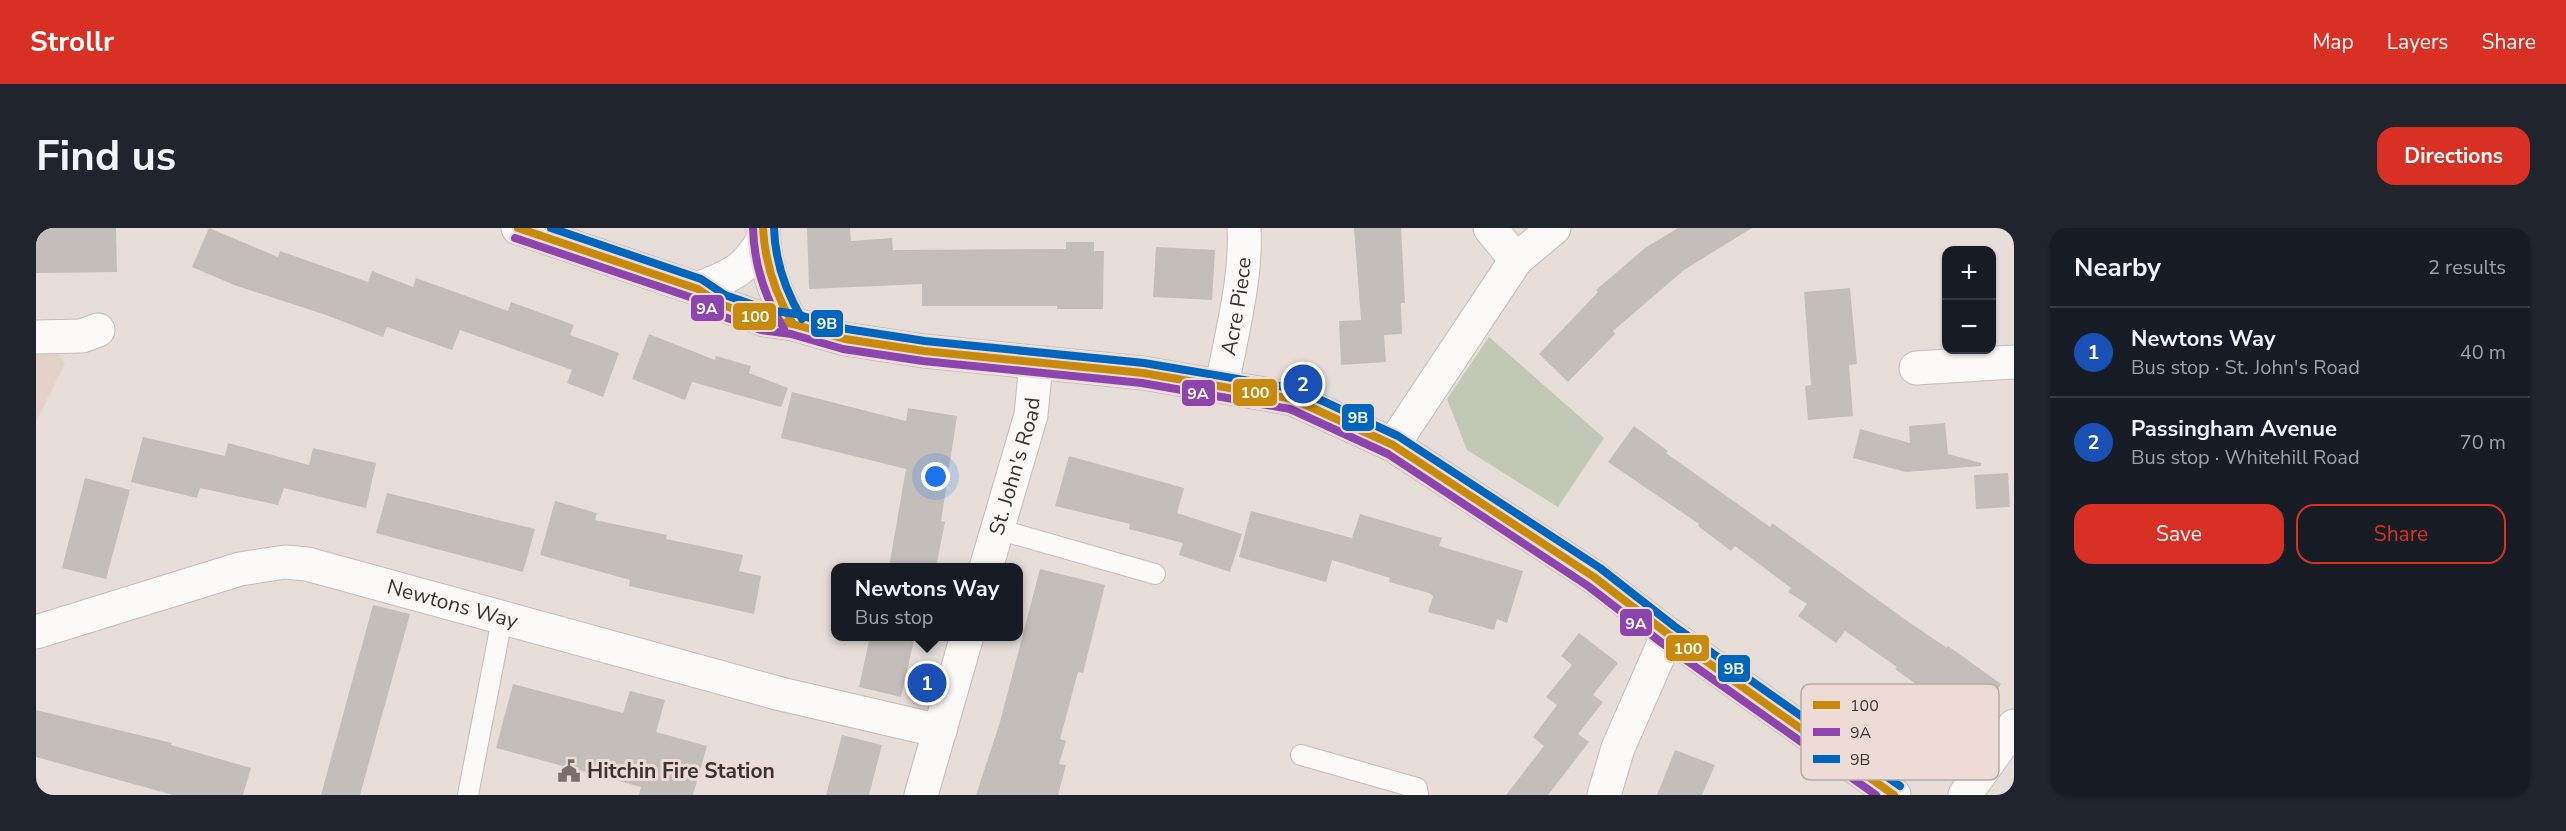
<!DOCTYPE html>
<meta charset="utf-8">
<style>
body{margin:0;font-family:"Nunito Sans",sans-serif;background:#20242c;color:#f1f3f6}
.controls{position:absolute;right:18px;top:18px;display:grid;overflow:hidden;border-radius:12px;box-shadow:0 2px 4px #0004}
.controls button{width:54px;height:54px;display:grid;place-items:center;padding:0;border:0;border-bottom:2px solid #363941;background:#171b24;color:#f1f3f6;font:30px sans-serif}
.you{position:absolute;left:900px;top:249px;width:21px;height:21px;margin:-15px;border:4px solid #fff;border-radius:50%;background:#1a73e8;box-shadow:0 0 0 9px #1a73e833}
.badge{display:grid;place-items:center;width:39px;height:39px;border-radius:50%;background:#d93025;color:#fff;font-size:20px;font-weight:700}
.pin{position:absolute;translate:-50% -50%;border:3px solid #fff;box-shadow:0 2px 6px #0006}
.popup{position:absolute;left:795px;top:335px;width:192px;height:78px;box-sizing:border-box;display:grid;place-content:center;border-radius:12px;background:#171b24;filter:drop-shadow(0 2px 4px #0005);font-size:20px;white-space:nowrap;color:#9ea1a6}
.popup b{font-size:22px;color:#f1f3f6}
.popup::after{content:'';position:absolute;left:50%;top:100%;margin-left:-12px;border:12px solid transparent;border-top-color:#171b24}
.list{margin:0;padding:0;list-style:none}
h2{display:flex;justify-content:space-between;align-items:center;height:78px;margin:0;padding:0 24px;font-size:26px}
h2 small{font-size:20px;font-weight:400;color:#9ea1a6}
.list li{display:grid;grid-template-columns:39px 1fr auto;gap:18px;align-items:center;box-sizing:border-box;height:90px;padding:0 24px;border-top:2px solid #363941}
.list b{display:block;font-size:22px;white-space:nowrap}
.list p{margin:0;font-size:20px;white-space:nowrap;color:#9ea1a6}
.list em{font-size:20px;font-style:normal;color:#9ea1a6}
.actions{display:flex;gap:12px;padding:18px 24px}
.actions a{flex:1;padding:14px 0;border:2px solid #d93025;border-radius:18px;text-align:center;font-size:21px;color:#d93025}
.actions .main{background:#d93025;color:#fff}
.map{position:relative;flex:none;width:1978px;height:567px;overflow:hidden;border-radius:18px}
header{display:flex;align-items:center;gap:36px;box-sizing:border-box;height:84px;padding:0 30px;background:#d93025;color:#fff}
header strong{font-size:28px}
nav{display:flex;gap:33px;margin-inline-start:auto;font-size:21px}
.intro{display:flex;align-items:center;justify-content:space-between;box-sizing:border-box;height:144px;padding:0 36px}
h1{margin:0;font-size:42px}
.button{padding:15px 27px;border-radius:18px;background:#d93025;color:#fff;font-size:21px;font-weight:700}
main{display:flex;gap:36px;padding:0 36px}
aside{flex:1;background:#171b24;border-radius:18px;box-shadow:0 2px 4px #0004}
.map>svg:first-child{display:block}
</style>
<header>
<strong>Strollr</strong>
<nav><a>Map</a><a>Layers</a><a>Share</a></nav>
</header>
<div class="intro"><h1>Find us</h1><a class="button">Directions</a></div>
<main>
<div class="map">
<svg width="1978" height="567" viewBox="0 0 1978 567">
<rect width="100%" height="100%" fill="#e7deda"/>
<polygon fill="#e3d2ca" points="14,116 29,135 0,194 0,117"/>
<polygon fill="#c1c8b6" points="1453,109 1568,210 1522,279 1431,222 1411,171"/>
<g fill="#c4beba">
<polygon points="0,0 80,0 81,44 0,45"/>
<polygon points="173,0 242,29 244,23 332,54 336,43 377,59 380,50 472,83 475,74 538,97 534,107 583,125 567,169 531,155 536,142 424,102 416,122 351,99 347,109 290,87 198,57 156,39"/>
<polygon points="771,0 814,0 815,13 856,10 857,22 1030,21 1030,14 1058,14 1058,23 1068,23 1067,81 1021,81 1021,78 886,78 886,56 773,61"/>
<polygon points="1318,0 1365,0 1369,75 1365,75 1366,106 1348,107 1350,134 1305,137 1303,93 1325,92"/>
<polygon points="1642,0 1716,0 1648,42 1577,103 1579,106 1532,154 1503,126 1562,64 1560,62 1609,20"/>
<polygon points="1120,19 1179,22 1176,72 1117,69"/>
<polygon points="1814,60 1821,136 1813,137 1817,188 1772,192 1769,158 1775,157 1768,64"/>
<polygon points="613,106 679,132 680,128 715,138 713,145 752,160 745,179 656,154 649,172 596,151"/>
<polygon points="756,164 870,193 872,180 921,188 905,293 909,294 900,339 853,339 870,241 745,210"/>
<polygon points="1909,195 1912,226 1945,235 1945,238 1870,244 1817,230 1824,201 1874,215 1873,198"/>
<polygon points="1598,198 1632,223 1630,225 1734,299 1736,295 1867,390 1911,420 1912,418 1965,456 1947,482 1927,467 1916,482 1859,441 1861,439 1809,403 1800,415 1762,388 1771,376 1752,364 1755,360 1699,318 1695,323 1662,298 1663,296 1572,234"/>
<polygon points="107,209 189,228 192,215 273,237 277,220 340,235 330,280 248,260 242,277 164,260 161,270 95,254"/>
<polygon points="1033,228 1148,260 1141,285 1206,306 1194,344 1143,327 1147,315 1093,301 1094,296 1019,278"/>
<polygon points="1972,245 1974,279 1940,281 1938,247"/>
<polygon points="49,250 94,262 70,351 26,340"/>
<polygon points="351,265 499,301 487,344 340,305"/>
<polygon points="519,273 561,285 559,292 631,307 630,311 707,327 703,343 725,348 718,386 593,358 594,352 504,327"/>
<polygon points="1215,283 1316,310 1324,286 1406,310 1403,318 1487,343 1471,395 1461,391 1458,402 1392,384 1397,368 1393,365 1353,354 1354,350 1296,332 1290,354 1203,329"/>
<polygon points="1004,341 1069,357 1047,445 1042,444 1024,511 1030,513 1023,536 1030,537 1022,567 940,567 964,494"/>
<polygon points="337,377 374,386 324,567 285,567"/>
<polygon points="1543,405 1582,435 1557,467 1567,474 1542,506 1553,514 1512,567 1470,567 1508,518 1497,509 1521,477 1510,469 1536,437 1525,428"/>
<polygon points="834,408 879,408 865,469 823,459"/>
<polygon points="477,456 587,485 594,463 629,472 620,504 671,518 657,567 603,567 605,559 460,520"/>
<polygon points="0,482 136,515 135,517 215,540 207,567 137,567 0,529"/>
<polygon points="806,507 846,517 833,567 790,567"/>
<polygon points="1639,522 1679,537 1666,567 1621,567"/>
</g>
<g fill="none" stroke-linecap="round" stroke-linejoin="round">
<g stroke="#c4bdba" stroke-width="22">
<g id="lane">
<polyline points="961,301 1119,346"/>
<polyline points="1265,527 1381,560 1382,567"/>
<polyline points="432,567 466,391"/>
</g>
</g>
<g stroke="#c4bdba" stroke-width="35">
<g id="street">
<polyline points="1454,0 1480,32"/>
<polyline points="0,109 46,108 62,102"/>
<polyline points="1880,140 1978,134"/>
<path id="s1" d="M1186,157C1195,109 1211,48 1208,0"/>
<polyline points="1357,217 1480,32 1518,0"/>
<path id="s2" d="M950,340L995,187L1000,135"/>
<path id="s3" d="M0,404L204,341L249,334L271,336L745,466L904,503"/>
<polyline points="885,567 931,408"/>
<polyline points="1568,567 1582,520 1632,406"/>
<polyline points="1929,567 1978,498"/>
</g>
</g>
<g stroke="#c4bdba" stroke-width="35">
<g id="secondary">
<polyline points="482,0 662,61 684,76 729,92 757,96 809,111 888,123 1107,145 1257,171 1357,217 1558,349 1632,406 1858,567"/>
<path d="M727,0C727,33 739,68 757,96"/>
<path d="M662,61C695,47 707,45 727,12"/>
</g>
</g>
<use href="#lane" stroke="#fbfaf9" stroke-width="20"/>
<use href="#street" stroke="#fbfaf9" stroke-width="33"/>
<use href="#secondary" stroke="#fbfaf9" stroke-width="33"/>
<g stroke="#ecdcd5" stroke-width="12">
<g id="bus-1">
<polyline points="482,0 662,61 684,76 729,92 757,96 809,111 888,123 1107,145 1257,171 1357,217 1558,349 1632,406 1858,567"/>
<path d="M727,0C729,35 739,66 757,96"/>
</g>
</g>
<g stroke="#ecdcd5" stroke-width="12">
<g id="bus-2">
<path d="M717,0C718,37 729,70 748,101"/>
<polyline points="479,10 657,70 680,86 725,102 755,106 807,121 887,133 1106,155 1254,181 1352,226 1552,358 1626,415 1840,567"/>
</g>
</g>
<g stroke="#ecdcd5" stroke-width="12">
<g id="bus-3">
<polyline points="515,0 665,51 689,67 732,82 760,86 811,101 889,113 1108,135 1261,161 1362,208 1564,340 1638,398 1864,558"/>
<path d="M738,0C739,33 749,62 766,91"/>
</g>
</g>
<use href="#bus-1" stroke="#c88a0c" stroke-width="8"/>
<use href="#bus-2" stroke="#8e44ad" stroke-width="8"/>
<use href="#bus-3" stroke="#0065bd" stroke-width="8"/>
</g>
<defs>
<g id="civic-bare" transform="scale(1.8)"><path d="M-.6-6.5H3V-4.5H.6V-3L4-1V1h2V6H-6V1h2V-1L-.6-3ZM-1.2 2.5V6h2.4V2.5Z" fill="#77706c" stroke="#ecdcd5" stroke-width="2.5" paint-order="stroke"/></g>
</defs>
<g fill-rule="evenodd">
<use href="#civic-bare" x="533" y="543"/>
</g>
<g text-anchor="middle" stroke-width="6" stroke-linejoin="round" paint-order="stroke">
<g font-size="21" fill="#3a3431" stroke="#ecdcd5">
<text dy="7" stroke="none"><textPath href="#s1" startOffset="80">Acre Piece</textPath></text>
<text dy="7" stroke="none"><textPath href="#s2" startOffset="106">St. John's Road</textPath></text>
<text dy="7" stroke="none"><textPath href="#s3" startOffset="432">Newtons Way</textPath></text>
</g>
<g font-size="21" font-weight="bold" fill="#3a3431" stroke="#ecdcd5" text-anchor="start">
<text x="551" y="550">Hitchin Fire Station</text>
</g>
</g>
<rect x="1765" y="456" width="198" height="96" rx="9" fill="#ecdcd5" stroke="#b7aaa4" stroke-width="1.5"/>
<rect x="1777" y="473" width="27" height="8" fill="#c88a0c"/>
<rect x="1777" y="500" width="27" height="8" fill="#8e44ad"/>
<rect x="1777" y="527" width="27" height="8" fill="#0065bd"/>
<g font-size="16" fill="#3a3431">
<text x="1814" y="483">100</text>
<text x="1814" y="510">9A</text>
<text x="1814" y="537">9B</text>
</g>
<g stroke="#ecdcd5" stroke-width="2">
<rect x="654" y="66" width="35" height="28" rx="6" fill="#8e44ad"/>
<rect x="696" y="74" width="45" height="29" rx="6" fill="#c88a0c"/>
<rect x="774" y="81" width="34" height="29" rx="6" fill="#0065bd"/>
<rect x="1196" y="150" width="46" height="29" rx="6" fill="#c88a0c"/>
<rect x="1145" y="151" width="35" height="28" rx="6" fill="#8e44ad"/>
<rect x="1305" y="175" width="34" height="29" rx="6" fill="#0065bd"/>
<rect x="1583" y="380" width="34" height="29" rx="6" fill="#8e44ad"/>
<rect x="1629" y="406" width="45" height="28" rx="6" fill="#c88a0c"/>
<rect x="1681" y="426" width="34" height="29" rx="6" fill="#0065bd"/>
</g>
<g font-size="16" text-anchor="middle" font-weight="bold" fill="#fff">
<text x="671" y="86">9A</text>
<text x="719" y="94">100</text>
<text x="791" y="101">9B</text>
<text x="1219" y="170">100</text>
<text x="1162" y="171">9A</text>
<text x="1322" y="195">9B</text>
<text x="1600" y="401">9A</text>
<text x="1652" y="426">100</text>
<text x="1698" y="446">9B</text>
</g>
</svg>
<div class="controls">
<button>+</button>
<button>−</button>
</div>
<div class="you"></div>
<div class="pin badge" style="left:891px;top:455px;background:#1a4fb4">1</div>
<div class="popup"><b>Newtons Way</b>Bus stop</div>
<div class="pin badge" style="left:1267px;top:156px;background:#1a4fb4">2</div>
</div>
<aside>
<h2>Nearby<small>2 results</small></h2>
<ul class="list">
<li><span class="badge" style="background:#1a4fb4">1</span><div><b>Newtons Way</b><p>Bus stop · St. John's Road</p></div><em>40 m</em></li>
<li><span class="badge" style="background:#1a4fb4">2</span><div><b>Passingham Avenue</b><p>Bus stop · Whitehill Road</p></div><em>70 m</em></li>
</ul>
<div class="actions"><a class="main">Save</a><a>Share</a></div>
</aside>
</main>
